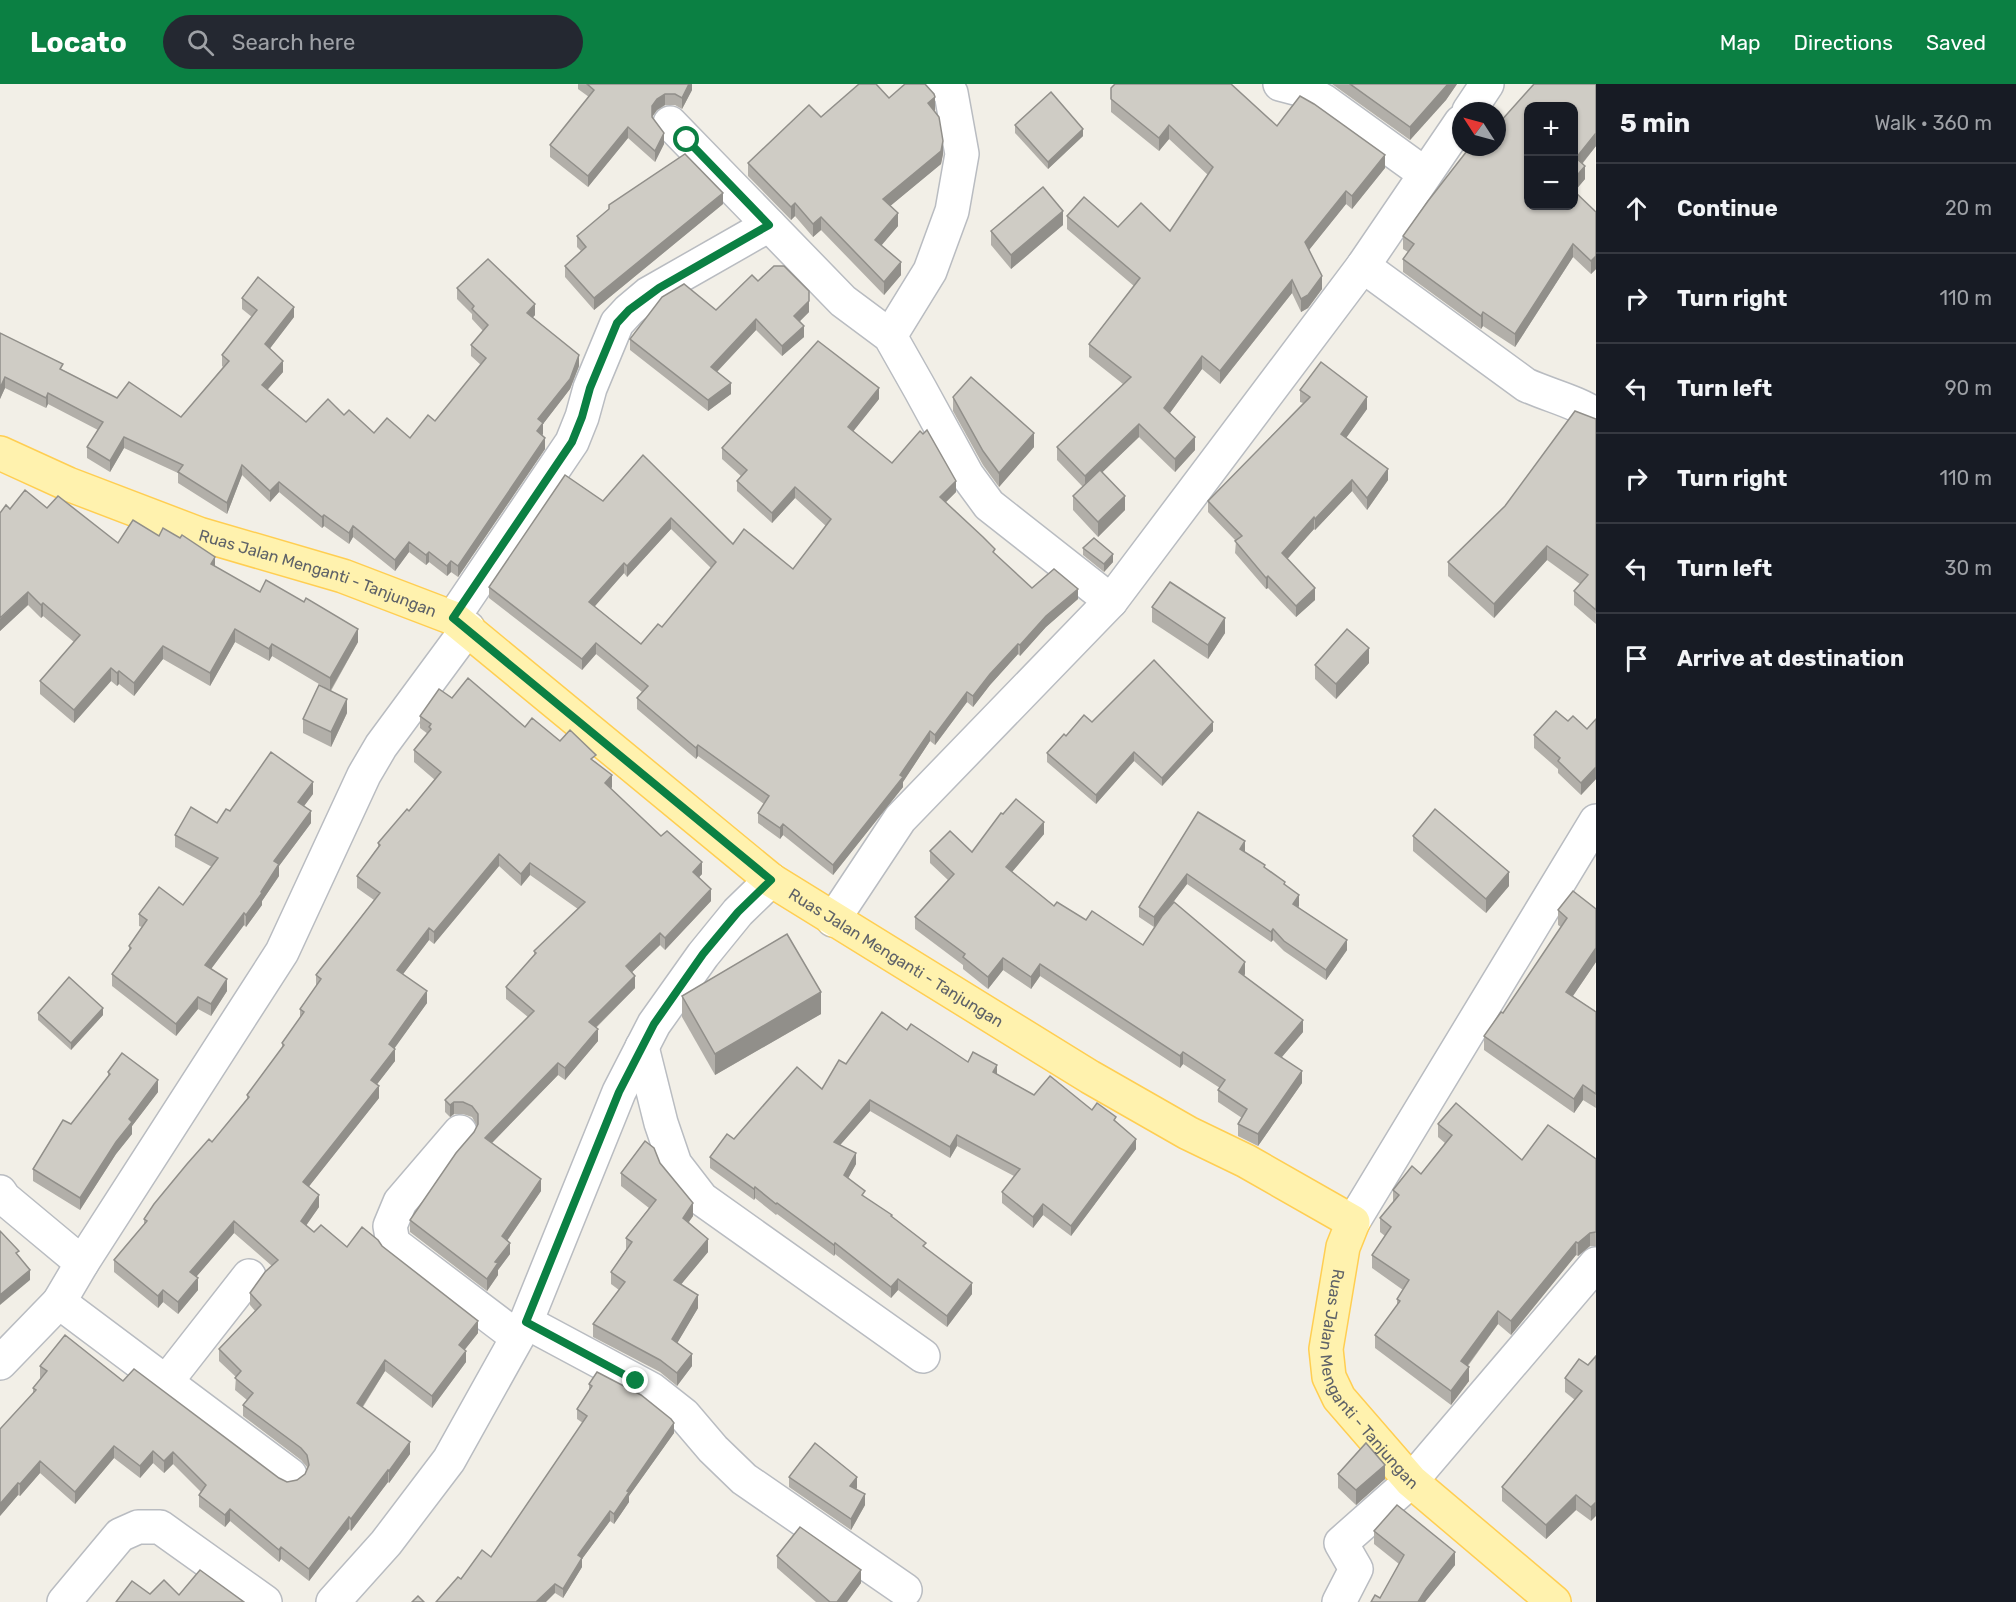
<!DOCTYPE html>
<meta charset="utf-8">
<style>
body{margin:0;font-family:Rubik,sans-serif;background:#242831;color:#f1f3f6}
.controls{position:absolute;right:18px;top:18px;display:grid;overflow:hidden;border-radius:12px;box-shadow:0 2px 4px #0004}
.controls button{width:54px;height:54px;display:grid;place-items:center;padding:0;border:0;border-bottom:2px solid #363941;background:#171b24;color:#f1f3f6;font:30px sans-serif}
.compass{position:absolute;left:1452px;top:18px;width:54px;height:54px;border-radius:50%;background:#171b24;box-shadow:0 2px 4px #0004;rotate:306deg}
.stop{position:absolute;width:18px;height:18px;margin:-14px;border:4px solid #0b8043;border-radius:50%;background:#fff}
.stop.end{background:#0b8043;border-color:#fff;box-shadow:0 2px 6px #0008}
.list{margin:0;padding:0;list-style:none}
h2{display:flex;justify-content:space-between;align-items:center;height:78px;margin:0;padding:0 24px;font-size:26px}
h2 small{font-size:20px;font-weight:400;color:#9ea1a6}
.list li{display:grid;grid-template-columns:39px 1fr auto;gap:18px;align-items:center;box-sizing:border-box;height:90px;padding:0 24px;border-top:2px solid #363941}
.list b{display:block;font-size:22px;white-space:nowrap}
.list em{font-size:20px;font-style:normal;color:#9ea1a6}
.icon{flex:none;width:33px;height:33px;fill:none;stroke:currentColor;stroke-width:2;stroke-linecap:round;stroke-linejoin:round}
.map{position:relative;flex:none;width:1596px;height:1518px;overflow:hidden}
header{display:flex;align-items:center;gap:36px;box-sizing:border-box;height:84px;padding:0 30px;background:#0b8043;color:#fff}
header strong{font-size:28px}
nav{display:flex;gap:33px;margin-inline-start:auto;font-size:21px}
.search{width:420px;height:54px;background:#242831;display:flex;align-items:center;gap:15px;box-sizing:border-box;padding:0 21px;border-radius:33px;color:#9ea1a6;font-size:22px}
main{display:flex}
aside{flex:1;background:#171b24}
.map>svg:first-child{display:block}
</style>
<header>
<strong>Locato</strong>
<div class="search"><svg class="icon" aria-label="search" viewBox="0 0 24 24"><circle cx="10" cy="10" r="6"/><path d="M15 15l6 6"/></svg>Search here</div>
<nav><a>Map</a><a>Directions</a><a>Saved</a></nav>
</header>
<main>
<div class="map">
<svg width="1596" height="1518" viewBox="0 0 1596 1518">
<rect width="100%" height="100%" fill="#f2efe7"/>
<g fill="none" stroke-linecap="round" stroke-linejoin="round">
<g stroke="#b9bcc1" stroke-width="36">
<g id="minor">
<polyline points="1280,0 1303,6 1324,17 1425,90"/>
<polyline points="1469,27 1487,0"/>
<polyline points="670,39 843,217 890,252 920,305 967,391 989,421 1111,517"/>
<path d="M1363,182L1526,301C1548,311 1577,318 1596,331"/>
<polyline points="890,252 930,187 952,127 962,70 951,9 942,0"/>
<polyline points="453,534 572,358 582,333 590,304 617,239 629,226 648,210 769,141"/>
<polyline points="833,836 900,735 1111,517 1363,182 1461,38"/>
<polyline points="642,963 661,1039 675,1080 702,1115 923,1272"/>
<polyline points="460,1048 400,1118 390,1142 393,1159 517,1253"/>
<polyline points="0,1108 4,1114 82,1179"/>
<polyline points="1353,1138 1596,737"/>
<polyline points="59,1218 290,1391"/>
<polyline points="526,1238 651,1305 684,1331 713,1365 744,1395 905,1506"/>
<polyline points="0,1279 59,1218 82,1179 282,868 364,691 381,662 468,544"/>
<polyline points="166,1298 249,1192"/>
<polyline points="64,1518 120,1451 138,1443 160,1443 265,1518"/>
<polyline points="333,1518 386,1459 449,1376 526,1238 619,1008 654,940 703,871 738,828 771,796"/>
<polyline points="1339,1518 1356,1485 1341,1459 1411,1397 1596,1180"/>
</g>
</g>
<g stroke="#ffce52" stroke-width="36">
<g id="major">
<path id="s1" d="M0,369L68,400L199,450L343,492L453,534L771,796L1090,993L1188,1049L1246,1077L1353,1138L1343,1163L1326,1265L1329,1293L1339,1314L1411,1397L1554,1518"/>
</g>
</g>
<use href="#minor" stroke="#fff" stroke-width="33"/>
<use href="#major" stroke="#fff2ae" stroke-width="33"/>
</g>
<g fill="#b2afa9" fill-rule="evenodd">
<polygon points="578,0 692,0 692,6 682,25 675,21 665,21 657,26 652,33 664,60 655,78 628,54 588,103 550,73 550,61 589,13 578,5"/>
<polygon points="1332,0 1457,0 1446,16 1410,56"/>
<polygon points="1111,4 1277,42 1385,84 1352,125 1346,120 1309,166 1322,205 1308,224 1301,228 1292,209 1220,300 1202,285 1170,329 1195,366 1175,388 1139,353 1102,388 1125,426 1098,453 1073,426 1073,412 1083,403 1057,376 1057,363 1123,300 1089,273 1089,260 1134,202 1067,145 1067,132 1118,143 1170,147 1208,91 1169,55 1159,67 1111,28"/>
<polygon points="889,14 935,26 934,27 943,70 941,80 890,122 898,142 881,161 901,191 884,211 821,146 813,153 795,132 791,136 748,92 748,79 821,33"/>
<polygon points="1500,38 1596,62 1583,79 1585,95 1574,108 1596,128 1596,185 1591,190 1573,173 1515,263 1483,242 1481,245 1403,188 1403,175 1408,168 1403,165 1403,152"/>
<polygon points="1015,41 1083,52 1048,85 1015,49"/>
<polygon points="723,120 594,226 565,193 565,182 581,167 577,163 577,152"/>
<polygon points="1063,141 1011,185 991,161 991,147"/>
<polygon points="758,197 809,228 800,237 804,253 782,272 756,246 717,288 731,310 708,327 630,266 630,255 716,226"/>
<polygon points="457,204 535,231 532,234 579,282 570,305 543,340 543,350 542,351 545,365 458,493 451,488 447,492 429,478 426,481 409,468 395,487 353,453 349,460 324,442 322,444 279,408 270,418 242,391 227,430 178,399 178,389 124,364 110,388 87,374 87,363 98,346 48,320 46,324 5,304 0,315 0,249 63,286 117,314 181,333 223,283 222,282 222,271 252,233 242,225 242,214 294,233 270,264 283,288 267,306 306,338 344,331 374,349 410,354 435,337 481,281 471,272 471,261 483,247 472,235 472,230 457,215"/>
<polygon points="1300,306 1367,325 1346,354 1388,396 1367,426 1352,407 1315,446 1314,445 1287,475 1315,516 1296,533 1268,504 1266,505 1235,469 1236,457 1208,428 1208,417 1303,319 1300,318"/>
<polygon points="953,313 1034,363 999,403 983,381 953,327"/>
<path d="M879,315L853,347L892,379L956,408L945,419L995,470L1032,504L1078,515L1046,543L1020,572L1018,570L990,601L973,623L967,618L935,661L930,657L903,698V703L833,791L783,751L780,755L758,739V729L764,720L698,672L696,675L637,625V614L642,608L596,570L582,586L489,514V503L603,417L643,371L733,460L793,485L826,442L795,414L772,439L737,407V397L741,392L722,375V364ZM671,445L711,484L662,543L641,560L594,522L624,489L627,493Z"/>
<polygon points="1596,335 1596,540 1574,521 1574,507 1580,500 1547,476 1494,534 1448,492 1448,478"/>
<polygon points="47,424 118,459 159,452 260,508 358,558 331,607 347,629 331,663 303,649 303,635 324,603 272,572 269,577 235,558 210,602 163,575 134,612 119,600 117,602 111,597 74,639 40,610 40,597 74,558 43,532 41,534 28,521 0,547 0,429 10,425"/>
<polygon points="1083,464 1113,478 1104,488 1083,471"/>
<polygon points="1152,523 1225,549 1208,575 1152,538"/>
<polygon points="1369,579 1336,615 1315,595 1315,581"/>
<polygon points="452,614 560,657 596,678 612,703 611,705 702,790 699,793 711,817 665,866 660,861 632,888 635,904 596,944 598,957 565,996 558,991 492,1059 541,1107 507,1157 510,1170 498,1186 498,1191 487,1207 410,1148 410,1136 474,1048 477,1042 472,1033 463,1030 454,1030 450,1033 445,1028 445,1016 528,933 506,915 506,903 534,871 534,867 578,825 530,791 521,802 499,782 434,860 429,856 403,890 427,919 394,964 395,977 377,1000 379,1014 309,1102 319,1123 306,1141 314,1148 347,1163 382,1162 478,1249 465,1265 466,1278 432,1324 385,1287 363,1323 410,1370 389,1399 388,1398 351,1447 349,1445 309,1497 281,1475 279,1478 230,1437 225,1443 199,1423 199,1411 201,1408 173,1380 164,1389 153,1379 140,1394 114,1374 75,1420 40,1389 20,1412 18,1411 0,1432 33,1309 33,1304 41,1294 40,1294 40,1282 123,1297 279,1394 287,1398 297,1396 305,1390 307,1383 301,1376 243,1332 243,1321 247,1316 235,1306 236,1293 219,1277 219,1265 255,1227 250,1221 250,1209 272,1182 234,1149 196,1193 198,1206 178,1230 163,1218 158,1224 114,1188 114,1176 144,1140 144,1135 212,1058 247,1015 247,1011 282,964 282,959 300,934 300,925 316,902 316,891 374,816 357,804 357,792 378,763 378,759 409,727 435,696 414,678 414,666 428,650 420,644 420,632"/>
<polygon points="1596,635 1596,695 1581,711 1558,689 1558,685 1534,664 1534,651 1568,637 1587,645"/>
<polygon points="1092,638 1213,647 1162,702 1134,677 1096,720 1047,678 1047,669 1066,652"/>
<polygon points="313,710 304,722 311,739 279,782 279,792 262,817 262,821 246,843 244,841 211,885 227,907 211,932 198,925 176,952 112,902 112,890 129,867 129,862 142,843 139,842 139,830 183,821 212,783 175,763 175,751 217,739 230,727"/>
<polygon points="1198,728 1245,767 1244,768 1285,801 1299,822 1298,824 1347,866 1326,896 1284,867 1273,856 1271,858 1187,800 1168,825 1245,890 1244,892 1303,948 1282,973 1302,999 1258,1062 1238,1052 1238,1040 1242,1034 1218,1018 1218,1006 1220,1004 1183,980 1180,984 1040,892 1031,905 1003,886 988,905 963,885 963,881 915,845 915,833 948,796 930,779 930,767 972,768 1003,730 1044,750 1012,788 1054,822 1143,861 1159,837 1154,843 1139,833 1139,823"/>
<polygon points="1413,752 1509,802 1486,829 1413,767"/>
<polygon points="1596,825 1596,878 1573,912 1596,928 1596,1024 1583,1016 1574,1029 1484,966 1484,952 1503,929 1561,843 1558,841 1558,826"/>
<polygon points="682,912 821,930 715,991 682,933"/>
<polygon points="38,929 103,931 71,966 38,936"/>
<polygon points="907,946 968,978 997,991 1034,1011 1092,1026 1116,1038 1136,1065 1071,1152 1043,1131 1033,1144 1002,1119 1002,1108 1014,1092 957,1062 950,1074 870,1027 840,1061 856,1080 848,1094 865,1114 892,1133 926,1164 972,1210 947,1243 898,1206 891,1214 835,1170 834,1172 777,1130 776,1131 755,1114 754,1116 710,1084 710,1073 734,1055 822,1005 846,980"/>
<polygon points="108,988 158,1008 132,1042 132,1050 116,1070 80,1126 33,1097 33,1085 71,1040 108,993"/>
<polygon points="1438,1040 1522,1076 1596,1075 1596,1162 1590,1162 1578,1172 1576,1171 1511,1251 1498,1240 1468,1282 1469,1297 1451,1321 1375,1264 1375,1251 1397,1222 1397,1215 1403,1206 1372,1184 1372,1171 1385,1152 1380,1148 1380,1134 1393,1118 1393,1106 1421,1090 1445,1059 1438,1053"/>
<polygon points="660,1079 693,1132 689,1138 708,1168 681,1200 698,1224 677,1259 692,1282 677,1302 660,1288 593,1253 593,1240 619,1206 611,1200 611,1188 626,1166 626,1154 649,1124 621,1102 621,1089"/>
<polygon points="1596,1272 1591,1437 1576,1426 1546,1455 1502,1417 1502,1403 1575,1316 1565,1308 1565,1294 1588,1281"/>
<polygon points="589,1300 674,1349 629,1412 629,1418 614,1440 610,1437 582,1475 582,1483 563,1514 555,1509 461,1495 491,1473 583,1339 577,1335 577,1325 589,1307"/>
<polygon points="1338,1390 1385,1395 1356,1421 1338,1404"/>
<polygon points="789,1393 857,1404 856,1405 865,1421 851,1446 789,1403"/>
<polygon points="1374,1447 1455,1481 1425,1518 1399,1480 1374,1460"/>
<polygon points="777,1472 861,1499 847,1518 816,1518 777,1484"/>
</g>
<g fill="#918f8a">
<polygon points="689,0 692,0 692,6 682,25 682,14"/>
<polygon points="1448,0 1457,0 1446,16 1410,56 1410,43"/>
<polygon points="665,10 665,21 657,26 652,33 652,22 657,15"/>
<polygon points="935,13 935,26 928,32 928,19"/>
<polygon points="1169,41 1169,55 1159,67 1159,54"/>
<polygon points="628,43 628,54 588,103 588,92"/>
<polygon points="1083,45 1083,52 1048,85 1048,78"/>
<polygon points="664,49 664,60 655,78 655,67"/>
<polygon points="1596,49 1596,62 1576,87 1576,74"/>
<polygon points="943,57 943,70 941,80 883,128 883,115"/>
<polygon points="1385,71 1385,84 1352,125 1352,112"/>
<polygon points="1585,82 1585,95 1574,108 1574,95"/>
<polygon points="1346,107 1346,120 1305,171 1305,158"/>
<polygon points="723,109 723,120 594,226 594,214"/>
<polygon points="795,119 795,132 791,136 791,123"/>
<polygon points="1063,127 1063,141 1011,185 1011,171"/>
<polygon points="898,129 898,142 875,169 875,156"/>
<polygon points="821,133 821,146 813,153 813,140"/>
<polygon points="1573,160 1573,173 1515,263 1515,250"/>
<polygon points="1596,172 1596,185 1591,190 1591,177"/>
<polygon points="901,178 901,191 884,211 884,198"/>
<polygon points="1322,192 1322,205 1308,224 1301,228 1301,215"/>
<polygon points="1292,196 1292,209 1220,300 1220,287"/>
<polygon points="809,217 809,228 794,243 794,232"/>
<polygon points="535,220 535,231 527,240 527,229"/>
<polygon points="294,223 294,233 265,271 265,260"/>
<polygon points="1483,228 1483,242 1481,245 1481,232"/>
<polygon points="756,235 756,246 711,294 711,283"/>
<polygon points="804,242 804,253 782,272 782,262"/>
<polygon points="579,271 579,282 570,305 543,340 543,350 537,358 537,347 538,335"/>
<polygon points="1202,272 1202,285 1164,337 1164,324"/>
<polygon points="283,277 283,288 262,312 262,301"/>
<polygon points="5,293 5,304 0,315 0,304"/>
<polygon points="731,299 731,310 708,327 708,316"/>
<polygon points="879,304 879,315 848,354 848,343"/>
<polygon points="48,309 48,320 46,324 46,314"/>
<polygon points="1367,313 1367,325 1341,361 1341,350"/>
<polygon points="1139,340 1139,353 1085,405 1085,392"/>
<polygon points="1034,349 1034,363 999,403 999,389"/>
<polygon points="124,353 124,364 110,388 110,377"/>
<polygon points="1195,353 1195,366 1175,388 1175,375"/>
<polygon points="545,354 545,365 458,493 458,482"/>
<polygon points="242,381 242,391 227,430 227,419"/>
<polygon points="1388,385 1388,396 1367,426 1367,414"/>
<polygon points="1352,396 1352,407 1315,446 1315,435"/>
<polygon points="956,397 956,408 940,424 940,413"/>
<polygon points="279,398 279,408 270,418 270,407"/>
<polygon points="795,403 795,414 772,439 772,429"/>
<polygon points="1125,412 1125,426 1098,453 1098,438"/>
<polygon points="324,431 324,442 322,444 322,433"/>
<polygon points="1314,433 1314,445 1282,481 1282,469"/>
<polygon points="671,434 671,445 627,493 627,482"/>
<polygon points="353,442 353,453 349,460 349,449"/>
<polygon points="409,458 409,468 395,487 395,476"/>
<polygon points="1547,462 1547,476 1494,534 1494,520"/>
<polygon points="429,468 429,478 426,481 426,471"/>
<polygon points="1113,470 1113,478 1104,488 1104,480"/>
<polygon points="215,473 215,485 211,480"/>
<polygon points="451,477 451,488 447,492 447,482"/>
<polygon points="624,479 624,489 589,529 589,518"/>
<polygon points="1268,492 1268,504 1266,505 1266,494"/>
<polygon points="1315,504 1315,516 1296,533 1296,522"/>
<polygon points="1078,505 1078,515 1046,543 1020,572 1020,561 1046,532"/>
<polygon points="28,508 28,521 0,547 0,535"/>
<polygon points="43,519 43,532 41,534 41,521"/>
<polygon points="1225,534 1225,549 1208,575 1208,561"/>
<polygon points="235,545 235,558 210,602 210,589"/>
<polygon points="358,545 358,558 330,607 330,594"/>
<polygon points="596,559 596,570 582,586 582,575"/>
<polygon points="272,560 272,572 269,577 269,565"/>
<polygon points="1018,560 1018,570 990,601 973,623 973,612 990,590"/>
<polygon points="163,562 163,575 134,612 134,599"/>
<polygon points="1369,564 1369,579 1336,615 1336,600"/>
<polygon points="111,584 111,597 74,639 74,626"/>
<polygon points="119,587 119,600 117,602 117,589"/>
<polygon points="967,608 967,618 935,661 935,651"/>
<polygon points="347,615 347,629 331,663 331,648"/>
<polygon points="1213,638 1213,647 1162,702 1162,694"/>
<polygon points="930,647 930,657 903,698 903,703 833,791 833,781 900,691"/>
<polygon points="698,661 698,672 696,675 696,664"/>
<polygon points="1134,668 1134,677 1096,720 1096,711"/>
<polygon points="1596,683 1596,695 1581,711 1581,699"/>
<polygon points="612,691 612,703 605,711 605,699"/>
<polygon points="313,698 313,710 298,730 298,718"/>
<polygon points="311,727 311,739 279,782 279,792 262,817 262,821 246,843 246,831 261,808 274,777"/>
<polygon points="1044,738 1044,750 1006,795 1006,783"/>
<polygon points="783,740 783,751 780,755 780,744"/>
<polygon points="1245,757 1245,767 1240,775 1240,765"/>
<polygon points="499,770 499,782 434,860 434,848"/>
<polygon points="702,778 702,790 693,800 693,788"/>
<polygon points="530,779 530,791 521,802 521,790"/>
<polygon points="1509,788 1509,802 1486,829 1486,815"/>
<polygon points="1187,790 1187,800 1154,843 1154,833"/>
<polygon points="711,805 711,817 665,866 665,854"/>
<polygon points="1299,811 1299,822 1293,830 1293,820"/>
<polygon points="244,829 244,841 205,893 205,881"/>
<polygon points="429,844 429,856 397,898 397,886"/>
<polygon points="1273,845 1273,856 1271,858 1271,848"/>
<polygon points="660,849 660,861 626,894 626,882"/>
<polygon points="1347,856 1347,866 1326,896 1326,886"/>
<polygon points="1596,864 1596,878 1566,922 1566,908"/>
<polygon points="1003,874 1003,886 988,905 988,893"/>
<polygon points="1245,878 1245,890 1239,900 1239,888"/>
<polygon points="1040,880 1040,892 1031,905 1031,893"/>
<polygon points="635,892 635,904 589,950 589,938"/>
<polygon points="227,895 227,907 211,932 211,920"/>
<polygon points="427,907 427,919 389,972 389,960"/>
<polygon points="821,908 821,930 715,991 715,970"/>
<polygon points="198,913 198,925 176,952 176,940"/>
<polygon points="103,924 103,931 71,966 71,959"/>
<polygon points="1303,936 1303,948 1275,981 1275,969"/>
<polygon points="598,945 598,957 565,996 565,984"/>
<polygon points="395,965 395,977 371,1008 371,996"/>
<polygon points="1183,968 1183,980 1180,984 1180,972"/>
<polygon points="558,979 558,991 485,1066 485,1054"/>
<polygon points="997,981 997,992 993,988"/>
<polygon points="1302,987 1302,999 1258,1062 1258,1050"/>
<polygon points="158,996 158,1008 132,1042 132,1050 116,1070 80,1126 80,1114 129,1035"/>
<polygon points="1583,1001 1583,1016 1574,1029 1574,1015"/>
<polygon points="379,1002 379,1014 303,1110 303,1098"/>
<polygon points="870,1016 870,1027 834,1068 834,1058"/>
<polygon points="454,1018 454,1030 450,1033 450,1021"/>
<polygon points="957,1051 957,1062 950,1074 950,1063"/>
<polygon points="1136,1055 1136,1065 1071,1152 1071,1142"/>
<polygon points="856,1069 856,1080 844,1102 844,1091"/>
<polygon points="541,1095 541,1107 502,1164 502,1152"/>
<polygon points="755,1103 755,1114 754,1116 754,1105"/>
<polygon points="319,1111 319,1123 301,1149 301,1137"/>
<polygon points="693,1119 693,1132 683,1146 683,1134"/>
<polygon points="1043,1120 1043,1131 1033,1144 1033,1133"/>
<polygon points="234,1137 234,1149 190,1200 190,1188"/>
<polygon points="1590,1149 1590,1162 1578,1172 1578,1159"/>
<polygon points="708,1155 708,1168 674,1209 674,1196"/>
<polygon points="1576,1158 1576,1171 1511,1251 1511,1237"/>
<polygon points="510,1159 510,1170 498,1186 498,1191 487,1207 487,1195 495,1178"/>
<polygon points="835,1159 835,1170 834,1172 834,1161"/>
<polygon points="30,1186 30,1196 0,1221 0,1211"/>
<polygon points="198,1194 198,1206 178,1230 178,1218"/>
<polygon points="898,1195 898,1206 891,1214 891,1203"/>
<polygon points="972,1199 972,1210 947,1243 947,1232"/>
<polygon points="163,1206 163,1218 158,1224 158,1212"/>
<polygon points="698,1211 698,1224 672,1268 672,1255"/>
<polygon points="1498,1227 1498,1240 1461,1290 1461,1277"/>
<polygon points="478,1237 478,1249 459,1273 459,1261"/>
<polygon points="466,1267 466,1278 432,1324 432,1312"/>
<polygon points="692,1270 692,1282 677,1302 677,1289"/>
<polygon points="385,1276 385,1287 357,1331 357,1319"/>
<polygon points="1469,1283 1469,1297 1451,1321 1451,1307"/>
<polygon points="674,1339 674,1349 629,1412 629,1418 614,1440 614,1430 627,1407"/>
<polygon points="410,1358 410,1370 389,1399 389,1387"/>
<polygon points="114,1362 114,1374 75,1420 75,1408"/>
<polygon points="153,1367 153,1379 140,1394 140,1382"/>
<polygon points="173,1368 173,1380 164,1389 164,1377"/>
<polygon points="40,1377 40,1389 20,1412 20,1400"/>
<polygon points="1385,1381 1385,1395 1356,1421 1356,1406"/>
<polygon points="388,1386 388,1398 351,1447 351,1435"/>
<polygon points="857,1393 857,1404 850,1413 850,1402"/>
<polygon points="18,1399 18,1411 0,1432 0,1420"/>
<polygon points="865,1410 865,1421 851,1446 851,1435"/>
<polygon points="1576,1411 1576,1426 1546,1455 1546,1441"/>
<polygon points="1596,1418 1596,1432 1591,1437 1591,1423"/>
<polygon points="230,1425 230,1437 225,1443 225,1431"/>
<polygon points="610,1427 610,1437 582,1475 582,1483 563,1514 563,1505 578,1471"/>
<polygon points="349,1433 349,1445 309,1497 309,1485"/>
<polygon points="281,1463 281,1475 279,1478 279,1466"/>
<polygon points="1455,1468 1455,1481 1425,1518 1418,1518 1426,1505"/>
<polygon points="861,1486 861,1499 847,1518 837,1518"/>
<polygon points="555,1500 555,1509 546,1518 536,1518"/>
</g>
<g fill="#cfccc5" stroke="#918f8a" stroke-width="1.5" fill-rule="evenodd">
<polygon points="587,0 689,0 682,14 675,10 665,10 657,15 652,22 652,33 664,49 655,67 628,43 588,92 550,61 594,6"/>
<polygon points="859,0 876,0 889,14 905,0 925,0 934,10 935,13 928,19 939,33 943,57 941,67 883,115 898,129 875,156 901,178 884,198 821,133 813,140 795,119 791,123 748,79 809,21 821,33"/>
<polygon points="1115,0 1231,0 1277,42 1300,12 1314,20 1385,71 1352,112 1346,107 1305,158 1322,192 1308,211 1301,215 1292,196 1220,287 1202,272 1164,324 1195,353 1175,375 1139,340 1085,392 1057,363 1131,293 1089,260 1140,194 1067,132 1084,113 1118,143 1141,119 1170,147 1213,83 1169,41 1159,54 1111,15 1111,4"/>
<polygon points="1350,0 1448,0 1410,43"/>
<polygon points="1534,0 1596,0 1596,49 1576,74 1585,82 1574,95 1574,22 1528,22 1528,122 1574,122 1574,107 1596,128 1596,172 1591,177 1573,160 1515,250 1483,228 1481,232 1403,175 1414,160 1403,152 1428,117 1470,63 1497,63 1497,35 1500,38"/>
<polygon points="1051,8 1083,45 1048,78 1015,41"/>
<polygon points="685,70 723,109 594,214 565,182 586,163 577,152 609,125 609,121"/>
<polygon points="1043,103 1063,127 1011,171 991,147"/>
<polygon points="488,175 535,220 527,229 579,271 570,295 538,335 543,339 537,347 545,354 458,482 451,477 447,482 429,468 426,471 409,458 395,476 353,442 349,449 324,431 322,433 279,398 270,407 242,381 227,419 178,388 183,381 124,353 110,377 87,363 103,338 48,309 46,314 5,293 0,304 0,249 63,280 60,285 117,314 129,298 181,333 229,277 222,271 257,226 242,214 258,193 294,223 265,260 283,277 262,301 306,338 328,315 344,331 349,326 374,349 387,334 410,354 428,331 435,337 486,274 471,261 488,241 472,225 474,222 457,204"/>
<polygon points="774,182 784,182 809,207 809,217 794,232 804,242 782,262 756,235 711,283 731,299 708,316 630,255 662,213 684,200 716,226 752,191 758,197"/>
<path d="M818,257L879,304L848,343L892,379L920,347L923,350L927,346L956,397L940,413L983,453L995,465L993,468L1032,504L1054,485L1078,505L1046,532L1020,561L1018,560L990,590L973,612L967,608L935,651L930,647L900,691L903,693L833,781L783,740L780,744L758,729L769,712L698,661L696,664L637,614L648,602L596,559L582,575L489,503L565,391L603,417L643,371L733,460L744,445L793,485L831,435L795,403L772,429L737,397L747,386L722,364ZM671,434L716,478L662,543L658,540L641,560L589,518L624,479L627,482Z"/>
<polygon points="1321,278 1367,313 1341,350 1388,385 1367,414 1352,396 1315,435 1314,433 1282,469 1315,504 1296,522 1268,492 1266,494 1235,457 1242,452 1208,417 1310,313 1300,306"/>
<polygon points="971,293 1034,349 999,389 983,367 953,313"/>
<polygon points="1575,327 1596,335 1596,526 1574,507 1588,491 1547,462 1494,520 1448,478 1505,422"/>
<polygon points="1100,386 1125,412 1098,438 1073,412"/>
<polygon points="25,406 47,424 58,412 118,459 133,436 159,452 163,444 180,454 182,451 215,473 211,480 260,508 266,496 304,518 306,514 358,545 330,594 272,560 269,565 235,545 210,589 163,562 134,599 119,587 117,589 111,584 74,626 40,597 80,551 43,519 41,521 28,508 0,534 0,429 6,421 10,425"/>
<polygon points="1094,454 1113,470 1104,480 1083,464"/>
<polygon points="1170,498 1225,534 1208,561 1152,523"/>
<polygon points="1347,545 1369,564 1336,600 1315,581"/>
<polygon points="1154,576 1213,638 1162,694 1134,668 1096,711 1047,669 1064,650 1066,652 1084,631 1092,638"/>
<polygon points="468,594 525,643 532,634 560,657 570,646 596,671 591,675 612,691 605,699 661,752 667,747 702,778 693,788 711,805 665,854 660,849 626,882 635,892 589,938 598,945 565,984 558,979 485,1054 541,1095 502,1152 510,1159 495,1178 498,1179 487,1195 410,1136 456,1069 474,1048 478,1040 478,1030 472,1022 463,1018 454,1018 450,1021 445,1016 534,927 506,903 536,869 534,867 585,818 530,779 521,790 499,770 434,848 429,844 397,886 427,907 389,960 395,965 371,996 379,1002 303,1098 319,1111 301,1137 314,1148 321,1141 347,1163 362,1143 378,1156 382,1162 478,1237 459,1261 466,1267 432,1312 385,1276 357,1319 410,1358 389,1387 388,1386 351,1435 349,1433 309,1485 281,1463 279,1466 230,1425 225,1431 199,1411 206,1401 173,1368 164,1377 153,1367 140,1382 114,1362 75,1408 40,1377 20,1400 18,1399 0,1420 0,1345 36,1306 33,1304 47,1287 40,1282 65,1251 123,1297 134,1285 279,1394 287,1398 297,1396 305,1390 309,1381 307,1371 301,1364 243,1321 253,1309 235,1294 241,1287 219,1265 261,1221 250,1209 265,1188 278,1176 234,1137 190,1188 198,1194 178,1218 163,1206 158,1212 114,1176 147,1137 144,1135 154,1120 187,1080 209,1055 212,1058 249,1013 247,1011 284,961 282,959 304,928 300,925 321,895 316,891 380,809 357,792 380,761 378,759 407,725 409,727 441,688 414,666 431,645 429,643 431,640 420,632 439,605 452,614"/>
<polygon points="319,601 347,615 331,648 303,635"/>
<polygon points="1556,627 1568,637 1573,632 1587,645 1596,635 1596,683 1581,699 1558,677 1560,674 1534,651"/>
<polygon points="271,668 313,698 298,718 311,727 274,777 279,780 261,808 262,809 246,831 244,829 205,881 227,895 211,920 198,913 176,940 112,890 131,864 129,862 147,836 139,830 159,803 183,821 218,774 175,751 191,723 217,739 226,725 230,727"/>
<polygon points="1016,715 1044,738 1006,783 1054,822 1057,818 1086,836 1092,827 1143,861 1162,832 1174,818 1245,878 1239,888 1303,936 1275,969 1302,987 1258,1050 1238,1040 1247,1025 1218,1006 1225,996 1183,968 1180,972 1040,880 1031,893 1003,874 988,893 963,873 965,870 915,833 954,790 930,767 950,747 972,768 1001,729 1003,730"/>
<polygon points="1435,725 1509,788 1486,815 1413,752"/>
<polygon points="1198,728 1245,757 1240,765 1265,781 1264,783 1285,798 1284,800 1299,811 1293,820 1347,856 1326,886 1284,857 1273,845 1271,848 1187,790 1154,833 1139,823"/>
<polygon points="1573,807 1596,825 1596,864 1566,908 1596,928 1596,1010 1583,1001 1574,1015 1484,952 1501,928 1503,929 1567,834 1558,826"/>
<polygon points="787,850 821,908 715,970 682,912"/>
<polygon points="69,893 103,924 71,959 38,929"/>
<polygon points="882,928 907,946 911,940 968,978 973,968 997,981 993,988 1034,1011 1050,992 1092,1026 1097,1019 1116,1033 1114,1036 1136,1055 1071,1142 1043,1120 1033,1133 1002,1108 1020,1085 957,1051 950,1063 870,1016 834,1058 856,1069 844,1091 865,1107 862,1111 892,1131 891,1132 926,1159 923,1162 972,1199 947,1232 898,1195 891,1203 835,1159 834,1161 777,1119 776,1120 755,1103 754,1105 710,1073 727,1050 734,1055 797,983 822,1005 839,976 846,980"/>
<polygon points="122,969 158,996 129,1035 132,1038 116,1058 80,1114 33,1085 63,1036 71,1040 110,990 108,988"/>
<polygon points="1456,1019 1522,1076 1548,1041 1596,1075 1596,1148 1590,1149 1578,1159 1576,1158 1511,1237 1498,1227 1461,1277 1469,1283 1451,1307 1375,1251 1400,1217 1397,1215 1409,1196 1372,1171 1391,1143 1380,1134 1399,1111 1393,1106 1412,1082 1421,1090 1452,1051 1438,1040"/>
<polygon points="645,1057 654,1064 660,1079 693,1119 683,1134 708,1155 674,1196 698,1211 672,1255 692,1270 677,1289 660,1276 593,1240 625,1198 611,1188 632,1158 626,1154 656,1116 621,1089"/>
<polygon points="0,1147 19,1167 16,1169 30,1186 0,1211"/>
<polygon points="1596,1272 1596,1418 1591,1423 1576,1411 1546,1441 1502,1403 1582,1307 1565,1294 1579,1275 1588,1281"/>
<polygon points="597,1288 641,1311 671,1335 674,1339 627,1407 629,1408 614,1430 610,1427 578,1471 582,1474 563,1505 555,1500 536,1518 436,1518 458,1493 461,1495 482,1466 491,1473 587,1332 577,1325 592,1302 589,1300"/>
<polygon points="815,1359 857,1393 850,1402 865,1410 851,1435 789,1393"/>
<polygon points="1366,1359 1385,1381 1356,1406 1338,1390"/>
<polygon points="1397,1421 1455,1468 1426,1505 1418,1518 1371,1518 1375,1511 1380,1514 1404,1471 1374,1447"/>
<polygon points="800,1443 861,1486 837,1518 830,1518 777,1472"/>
<polygon points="200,1486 244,1518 116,1518 132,1497 150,1510 164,1496 179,1511"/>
<polygon points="418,1512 424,1518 412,1518"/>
</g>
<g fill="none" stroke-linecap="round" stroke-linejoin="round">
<polyline stroke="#0b8043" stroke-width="8" points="636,1297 526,1238 619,1008 654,940 703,870 738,828 771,796 453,534 572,358 582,333 590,304 617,239 629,226 659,204 769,141 687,56"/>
</g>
<g text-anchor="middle" stroke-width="6" stroke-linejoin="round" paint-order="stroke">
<g font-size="16" fill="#5e6268" stroke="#fff">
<text dy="6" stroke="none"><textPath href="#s1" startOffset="340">Ruas Jalan Menganti - Tanjungan</textPath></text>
<text dy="6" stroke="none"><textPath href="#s1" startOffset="1042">Ruas Jalan Menganti - Tanjungan</textPath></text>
<text dy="6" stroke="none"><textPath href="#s1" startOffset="1744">Ruas Jalan Menganti - Tanjungan</textPath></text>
</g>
</g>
</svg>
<div class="controls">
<button>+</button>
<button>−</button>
</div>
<svg class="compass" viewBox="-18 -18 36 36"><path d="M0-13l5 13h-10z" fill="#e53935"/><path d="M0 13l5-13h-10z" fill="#9ea1a6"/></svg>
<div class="stop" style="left:687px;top:56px"></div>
<div class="stop end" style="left:636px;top:1297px"></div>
</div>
<aside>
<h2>5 min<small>Walk · 360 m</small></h2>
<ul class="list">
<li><svg class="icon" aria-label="ahead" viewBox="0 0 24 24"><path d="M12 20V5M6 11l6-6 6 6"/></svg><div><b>Continue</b></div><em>20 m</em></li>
<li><svg class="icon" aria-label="right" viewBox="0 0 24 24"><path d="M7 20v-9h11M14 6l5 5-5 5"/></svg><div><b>Turn right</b></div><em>110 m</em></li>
<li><svg class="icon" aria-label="left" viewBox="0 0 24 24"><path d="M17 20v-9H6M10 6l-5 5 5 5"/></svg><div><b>Turn left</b></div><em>90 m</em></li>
<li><svg class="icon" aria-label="right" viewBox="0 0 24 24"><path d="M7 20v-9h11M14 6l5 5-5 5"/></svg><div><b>Turn right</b></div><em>110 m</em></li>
<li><svg class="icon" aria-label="left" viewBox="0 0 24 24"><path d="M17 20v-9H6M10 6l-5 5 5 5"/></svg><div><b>Turn left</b></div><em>30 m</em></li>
<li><svg class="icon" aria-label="arrive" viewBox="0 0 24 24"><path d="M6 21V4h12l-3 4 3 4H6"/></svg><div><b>Arrive at destination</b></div></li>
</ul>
</aside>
</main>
